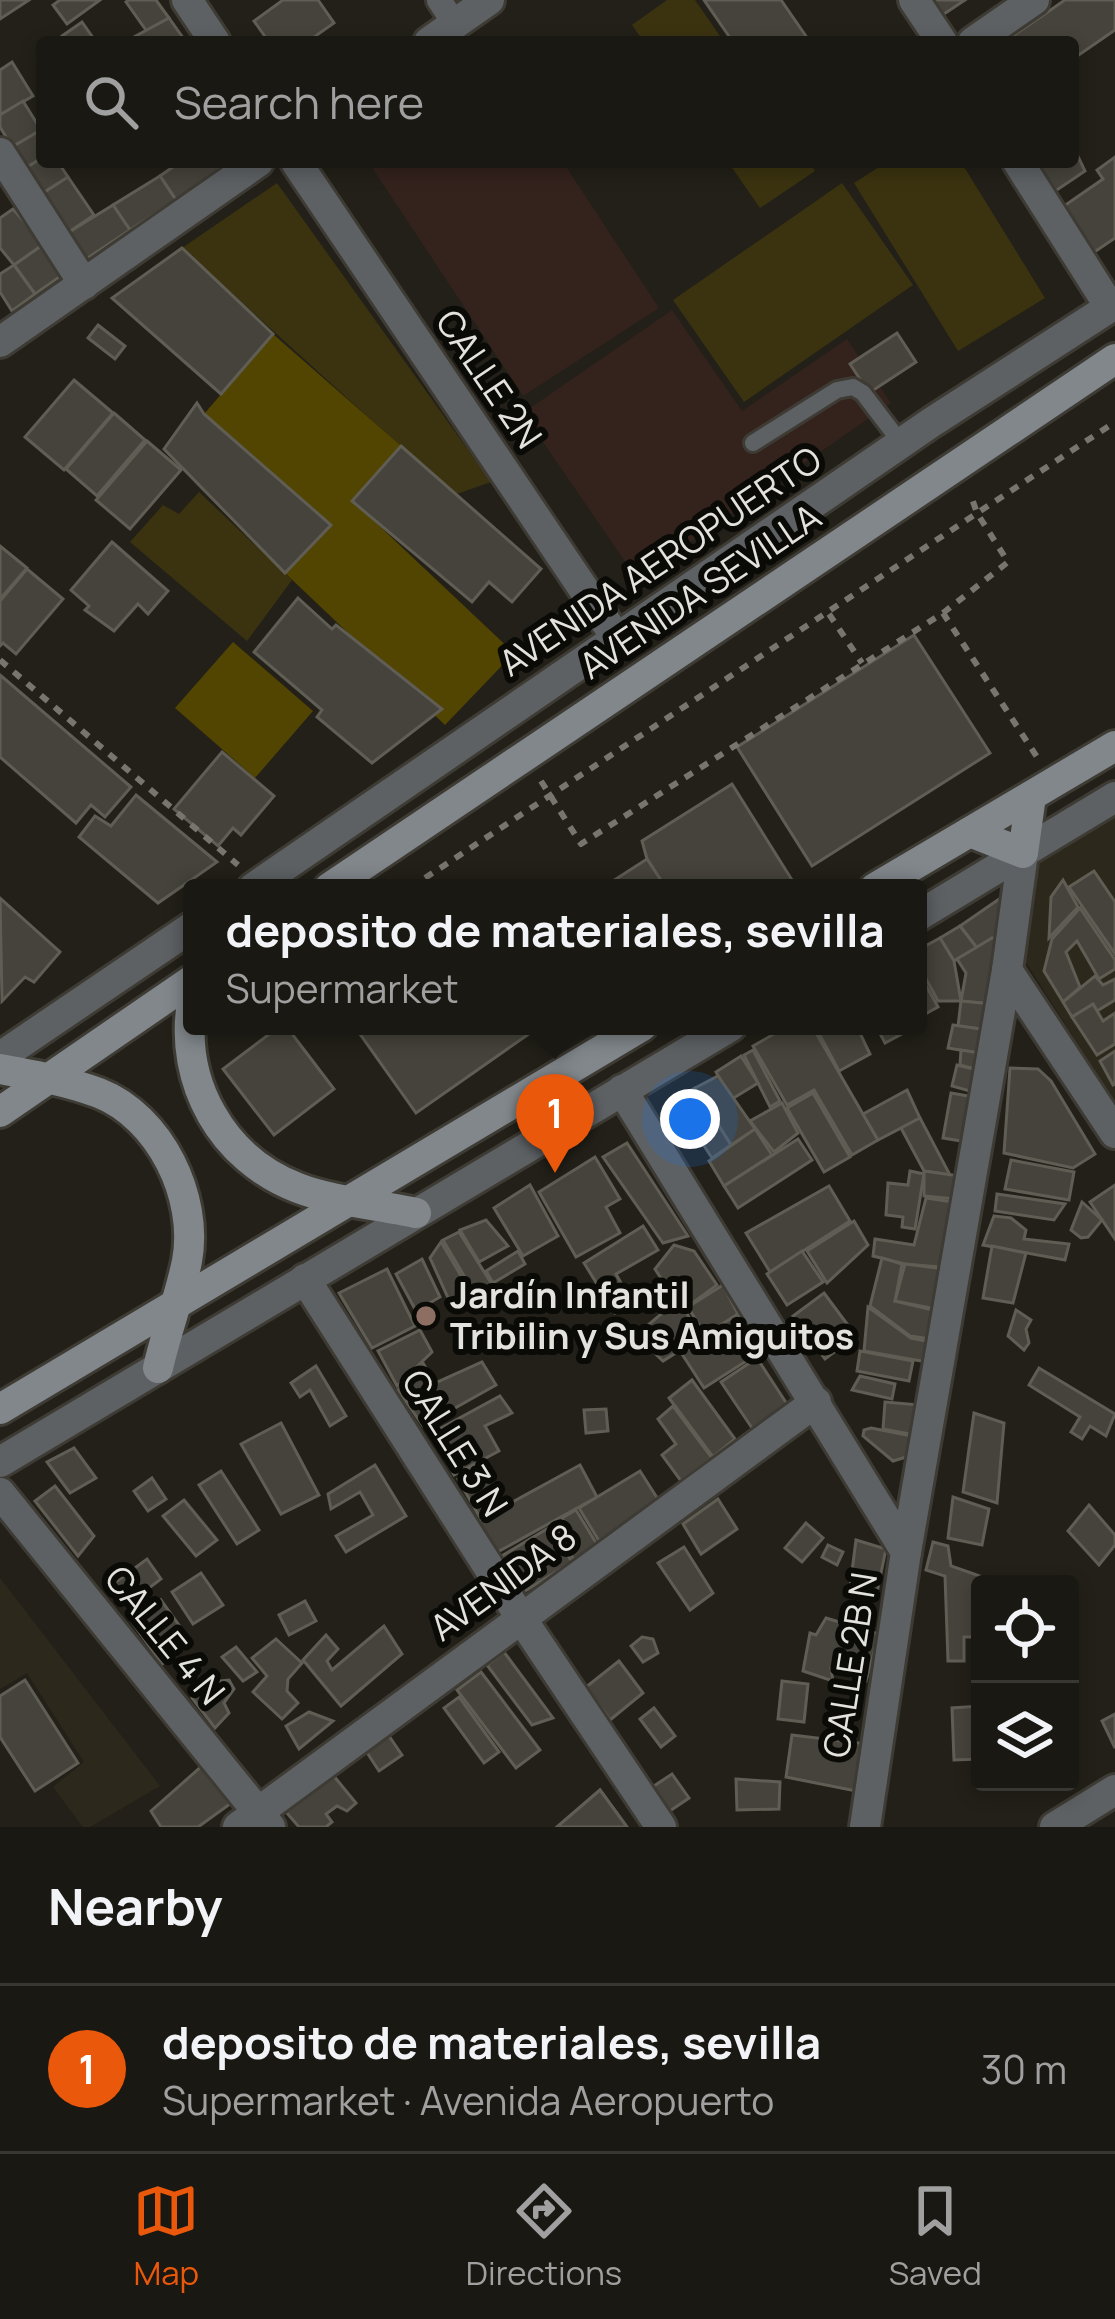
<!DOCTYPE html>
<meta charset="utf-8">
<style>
body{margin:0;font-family:Manrope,sans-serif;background:#272520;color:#f1f3f6}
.controls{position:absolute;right:36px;bottom:36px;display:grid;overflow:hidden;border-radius:12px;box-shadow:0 6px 18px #0003}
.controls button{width:108px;height:108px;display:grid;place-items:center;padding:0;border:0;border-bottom:3px solid #383732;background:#1a1812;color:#f1f3f6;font:60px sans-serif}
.you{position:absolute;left:690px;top:1119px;width:42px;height:42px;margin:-30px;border:9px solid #fff;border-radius:50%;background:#1a73e8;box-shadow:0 0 0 18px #1a73e833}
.badge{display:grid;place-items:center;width:78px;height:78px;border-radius:50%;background:#ea580c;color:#fff;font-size:39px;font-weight:700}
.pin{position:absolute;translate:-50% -99px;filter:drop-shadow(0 3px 6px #0008)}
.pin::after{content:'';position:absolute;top:63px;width:42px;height:36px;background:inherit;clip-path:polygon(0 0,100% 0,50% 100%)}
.popup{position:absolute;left:183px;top:879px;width:744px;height:156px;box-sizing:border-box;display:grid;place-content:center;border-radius:12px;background:#1a1812;filter:drop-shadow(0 3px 9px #0005);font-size:39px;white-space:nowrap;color:#9fa09f}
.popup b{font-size:45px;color:#f1f3f6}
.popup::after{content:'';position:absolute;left:50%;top:100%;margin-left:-24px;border:24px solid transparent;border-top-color:#1a1812}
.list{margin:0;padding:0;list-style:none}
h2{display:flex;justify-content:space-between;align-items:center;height:156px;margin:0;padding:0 48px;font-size:51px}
h2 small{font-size:39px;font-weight:400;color:#9fa09f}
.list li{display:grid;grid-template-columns:78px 1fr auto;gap:36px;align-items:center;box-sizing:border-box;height:168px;padding:0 48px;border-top:3px solid #383732}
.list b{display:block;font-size:45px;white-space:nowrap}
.list p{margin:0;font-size:39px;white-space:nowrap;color:#9fa09f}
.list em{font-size:39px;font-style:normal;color:#9fa09f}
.icon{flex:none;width:66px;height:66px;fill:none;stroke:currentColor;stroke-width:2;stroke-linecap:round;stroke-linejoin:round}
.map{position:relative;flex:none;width:1115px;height:1827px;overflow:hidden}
.search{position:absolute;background:#1a1812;box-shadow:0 6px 18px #0003;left:36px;right:36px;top:36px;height:132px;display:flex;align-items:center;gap:30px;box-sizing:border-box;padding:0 42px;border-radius:12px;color:#9fa09f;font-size:45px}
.sheet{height:324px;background:#1a1812}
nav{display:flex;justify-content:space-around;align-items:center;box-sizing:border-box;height:168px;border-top:3px solid #383732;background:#1a1812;font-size:33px;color:#9fa09f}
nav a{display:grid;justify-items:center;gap:6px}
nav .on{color:#ea580c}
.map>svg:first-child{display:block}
</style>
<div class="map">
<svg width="1115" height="1827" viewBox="0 0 1115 1827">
<rect width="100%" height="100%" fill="#222018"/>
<g fill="#2c281b">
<polygon points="1115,808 1115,1103 1017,948 1035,858"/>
<polygon points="0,1578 160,1786 90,1827 83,1827 53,1787 84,1762 27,1673 0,1689"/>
</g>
<g fill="#34221d">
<polygon points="383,162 563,162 659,308 523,396 373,169"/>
<polygon points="672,310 742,411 847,339 891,403 637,579 523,413"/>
</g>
<g fill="#3b3310">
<polygon points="667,0 695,0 724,42 644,42 632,25"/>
<polygon points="728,162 809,162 815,171 760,208"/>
<polygon points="887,162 961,162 1045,298 958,351 854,183"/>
<polygon points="277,183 491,482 454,495 182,248"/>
<polygon points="842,183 913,285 744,402 673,300"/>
<polygon points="199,492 292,580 247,641 130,542 163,505 179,514"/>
</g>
<g fill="#524401">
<polygon points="273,334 401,446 353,501 514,653 445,725 285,573 331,524 204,414"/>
<polygon points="233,642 313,711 255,778 175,708"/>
</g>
<g fill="#45433b" stroke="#5f5d54" stroke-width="3">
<polygon points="0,0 29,0 0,19"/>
<polygon points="60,0 100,0 67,24 53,5"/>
<polygon points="129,0 156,0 169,18 148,33 126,2"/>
<polygon points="283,0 318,0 334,23 307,42 269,42 254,21"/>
<polygon points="704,0 781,0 810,42 733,42"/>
<polygon points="931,0 965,0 941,16"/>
<polygon points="1065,0 1115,0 1115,30 1073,59 1073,42 1004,42"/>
<polygon points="169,18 186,42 138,42 134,37"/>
<polygon points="82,22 96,42 66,42 62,36"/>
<polygon points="12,62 33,96 0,115 0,70"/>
<polygon points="23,101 41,130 12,147 0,127 0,115"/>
<polygon points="41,130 42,158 24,169 12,147"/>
<polygon points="1073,146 1085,171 1048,196 1024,162 1073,162"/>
<polygon points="1115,157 1115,238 1093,253 1061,208 1103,179 1097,170"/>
<polygon points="42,158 42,162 58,162 68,177 40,195 24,169"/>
<polygon points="180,162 214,162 220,171 176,200 160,176"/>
<polygon points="160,176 176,200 130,230 113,205"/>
<polygon points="68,177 94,215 66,234 40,195"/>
<polygon points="113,205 130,230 83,261 66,234"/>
<polygon points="13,209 44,244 14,265 0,248 0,218"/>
<polygon points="44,244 65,273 35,294 14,265"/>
<polygon points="182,248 273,334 221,394 112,298"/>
<polygon points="14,265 35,294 12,311 0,292 0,274"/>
<polygon points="98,325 125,346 115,359 88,338"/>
<polygon points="897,333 916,362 869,393 850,364"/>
<polygon points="74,380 113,413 64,470 25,437"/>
<polygon points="197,403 204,414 331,525 285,573 164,449"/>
<polygon points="114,413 145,440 97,496 66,469"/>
<polygon points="147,441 181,470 130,529 96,500"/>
<polygon points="401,446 541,569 512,602 489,582 472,602 352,501"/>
<polygon points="112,542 168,591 148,614 138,604 114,631 85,610 89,606 71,590"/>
<polygon points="0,546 27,568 0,599"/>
<polygon points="27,569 63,599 16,654 3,643 0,646 0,601"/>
<polygon points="298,598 332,629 336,625 442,709 372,763 317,717 322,710 254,652"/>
<polygon points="914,635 990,753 812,866 737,747"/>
<polygon points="0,675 131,787 105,817 91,805 76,823 0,757"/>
<polygon points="222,752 274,796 241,835 233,828 218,846 174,809"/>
<polygon points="732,784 797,888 666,888 647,859 642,841"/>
<polygon points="136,795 217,862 158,903 79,837 95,816 111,826"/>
<polygon points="647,859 666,888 602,888"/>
<polygon points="1094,871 1115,902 1115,954 1069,887"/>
<polygon points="1063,880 1078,907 1049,938 1051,897"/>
<polygon points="1005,895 1003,940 992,938 977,948 960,926"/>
<polygon points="0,898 60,952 34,982 25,977 2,1001"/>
<polygon points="1080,908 1115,960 1115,969 1099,979 1077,941 1066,952 1080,987 1063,1002 1044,971 1052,939"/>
<polygon points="960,926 977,948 954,961 940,938"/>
<polygon points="940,938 954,961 961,1001 938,1001 918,964 918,950"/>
<polygon points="992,938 1003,940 992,1004 961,1001 966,973 957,959"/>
<polygon points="918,971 938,1007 918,1018"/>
<polygon points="1095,976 1103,985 1115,979 1115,1000 1097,1011 1093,1004 1072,1017 1063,1002"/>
<polygon points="961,1001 992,1004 988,1030 958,1026"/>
<polygon points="1093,1004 1103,1021 1115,1013 1115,1044 1097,1055 1072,1017"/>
<polygon points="953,1025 988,1030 984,1054 948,1048"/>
<polygon points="280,1026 286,1026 334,1089 274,1135 223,1069"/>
<polygon points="371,1026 530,1026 533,1031 416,1113 360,1034"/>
<polygon points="788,1026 812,1026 878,1140 852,1155 814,1090 787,1105 753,1046"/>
<polygon points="815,1026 864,1026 858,1029 870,1054 839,1071"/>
<polygon points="876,1026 917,1026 885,1043"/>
<polygon points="753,1050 780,1101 770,1107 744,1055"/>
<polygon points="961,1050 986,1054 986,1072 960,1065"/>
<polygon points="1115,1051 1115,1084 1113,1085 1100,1061"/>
<polygon points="741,1056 758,1083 732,1099 716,1072"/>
<polygon points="957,1065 986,1072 980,1094 952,1086"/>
<polygon points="1010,1068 1038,1069 1051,1081 1095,1154 1073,1168 1004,1153"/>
<polygon points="718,1076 755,1129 731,1145 695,1088"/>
<polygon points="695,1088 731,1145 712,1158 674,1100"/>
<polygon points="907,1090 920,1118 878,1140 863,1114"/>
<polygon points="813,1093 850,1157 824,1172 787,1108"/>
<polygon points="951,1093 974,1097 967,1142 943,1138"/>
<polygon points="782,1103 798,1133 774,1152 750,1121"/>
<polygon points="920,1118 950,1175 924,1171 901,1128"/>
<polygon points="755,1129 772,1155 724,1186 709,1161"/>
<polygon points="798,1139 812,1160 738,1208 724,1186"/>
<polygon points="627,1143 688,1236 663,1243 603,1157"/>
<polygon points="595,1157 620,1199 606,1207 620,1233 576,1257 539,1192"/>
<polygon points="1011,1160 1074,1172 1069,1200 1005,1189"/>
<polygon points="910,1171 924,1174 915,1229 902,1227 903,1217 886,1215 888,1183 908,1185"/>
<polygon points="924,1171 959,1176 955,1199 924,1196"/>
<polygon points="530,1185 558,1236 523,1256 494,1208"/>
<polygon points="1115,1185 1115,1239 1090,1202"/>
<polygon points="829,1186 850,1221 770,1272 746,1233"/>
<polygon points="997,1194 1065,1204 1054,1220 995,1211"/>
<polygon points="926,1198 953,1202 940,1267 905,1264 873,1256 875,1239 914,1245"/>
<polygon points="1082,1202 1102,1220 1088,1237 1081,1238 1071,1230"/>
<polygon points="994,1216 1011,1218 1026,1230 1024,1239 1069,1244 1065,1260 983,1245"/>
<polygon points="486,1220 508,1246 479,1262 460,1230"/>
<polygon points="854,1221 868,1245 827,1283 807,1251"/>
<polygon points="643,1226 658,1250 616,1274 631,1301 615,1313 584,1263"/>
<polygon points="459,1232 493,1286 476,1296 443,1240"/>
<polygon points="441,1242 470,1291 449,1300 430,1258"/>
<polygon points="674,1245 694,1251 717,1285 687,1307 675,1300 655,1269"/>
<polygon points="992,1246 1026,1253 1013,1303 983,1298"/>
<polygon points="518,1251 525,1264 493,1283 486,1271"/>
<polygon points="802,1251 823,1282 787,1305 767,1274"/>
<polygon points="882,1258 902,1264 895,1301 937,1311 931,1339 910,1336 870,1306"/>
<polygon points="422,1259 440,1297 416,1311 396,1274"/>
<polygon points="905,1264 945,1269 941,1310 895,1301"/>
<polygon points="387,1269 415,1326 372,1348 339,1293"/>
<polygon points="723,1285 738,1314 705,1335 688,1307"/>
<polygon points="824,1293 856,1336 825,1359 793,1316"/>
<polygon points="673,1304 687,1313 698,1339 663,1361 636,1335"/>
<polygon points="868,1307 911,1338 931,1342 927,1362 864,1351"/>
<polygon points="1016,1310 1031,1320 1026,1329 1029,1343 1024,1350 1008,1336"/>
<polygon points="738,1314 762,1351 704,1388 680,1351"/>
<polygon points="420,1330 432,1352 397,1386 378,1351"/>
<polygon points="860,1351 913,1361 909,1381 857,1371"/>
<polygon points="757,1358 789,1407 754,1431 721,1382"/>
<polygon points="482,1362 496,1385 423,1426 398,1390 423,1363 435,1383"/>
<polygon points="316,1366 346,1416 330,1426 310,1390 300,1397 291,1383"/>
<polygon points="1039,1368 1115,1414 1106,1436 1090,1426 1082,1439 1071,1432 1080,1417 1029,1385"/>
<polygon points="860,1376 895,1384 892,1399 852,1390"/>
<polygon points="692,1380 735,1439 713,1457 669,1398"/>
<polygon points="500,1396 512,1413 485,1426 499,1451 454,1475 430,1434"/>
<polygon points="885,1402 920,1405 915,1435 883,1429"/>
<polygon points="673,1406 712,1458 681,1481 662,1455 676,1444 658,1419"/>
<polygon points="606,1409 608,1431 586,1433 584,1410"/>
<polygon points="974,1413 1004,1423 997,1503 963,1492"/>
<polygon points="281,1423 319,1495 281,1514 241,1444"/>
<polygon points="871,1428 917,1437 916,1454 893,1461 863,1436 864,1430"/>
<polygon points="74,1448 96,1478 70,1493 47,1462"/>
<polygon points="375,1465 406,1516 346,1552 336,1536 373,1515 360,1492 331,1509 328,1494"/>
<polygon points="580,1465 597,1497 494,1554 476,1522"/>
<polygon points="473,1467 493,1480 498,1503 479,1516 458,1479"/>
<polygon points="221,1471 259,1530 237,1544 199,1485"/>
<polygon points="640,1471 661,1504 599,1541 579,1508"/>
<polygon points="152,1478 166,1499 148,1511 134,1491"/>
<polygon points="55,1486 94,1536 78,1556 35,1501"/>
<polygon points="953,1497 989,1509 982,1545 948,1538"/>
<polygon points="718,1499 737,1529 701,1554 683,1524"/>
<polygon points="184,1500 217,1540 196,1556 163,1516"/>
<polygon points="1089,1505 1115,1535 1115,1545 1099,1565 1068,1531"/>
<polygon points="576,1510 598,1546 574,1560 556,1529 565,1523 562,1518"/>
<polygon points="806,1523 823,1538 802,1562 785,1548"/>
<polygon points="550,1527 572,1562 522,1593 500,1557"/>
<polygon points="856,1540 886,1549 877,1592 850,1587"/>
<polygon points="933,1542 948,1546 951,1566 980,1576 980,1637 964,1637 964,1661 948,1661 945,1576 926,1570"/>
<polygon points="828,1545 843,1552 837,1565 822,1557"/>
<polygon points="684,1547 713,1593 690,1610 658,1563"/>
<polygon points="147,1559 161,1579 128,1604 113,1584"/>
<polygon points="201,1573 223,1605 193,1624 172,1592"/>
<polygon points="161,1600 191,1642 162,1664 132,1622"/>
<polygon points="305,1601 316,1621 289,1635 279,1615"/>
<polygon points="826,1618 879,1634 866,1681 831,1669 833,1681 803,1671 810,1633 816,1635"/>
<polygon points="384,1626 402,1654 341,1706 303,1660 326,1635 338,1649 327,1661 332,1670"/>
<polygon points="642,1637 653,1639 658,1653 643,1662 631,1646"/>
<polygon points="276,1639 302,1663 288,1679 287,1691 298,1703 282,1719 253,1692 267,1676 252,1658"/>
<polygon points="236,1647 257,1672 243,1681 222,1657"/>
<polygon points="504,1652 553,1718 532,1725 487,1665"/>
<polygon points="619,1661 643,1693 610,1720 586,1687"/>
<polygon points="481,1672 540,1750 516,1768 457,1690"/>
<polygon points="25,1680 78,1763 35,1791 0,1737 0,1696"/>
<polygon points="229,1680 234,1689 224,1703 229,1713 215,1728 192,1698 209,1682"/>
<polygon points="782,1681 808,1684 804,1722 778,1719"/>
<polygon points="459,1697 499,1752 484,1763 444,1708"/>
<polygon points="980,1706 980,1759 954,1760 952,1708"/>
<polygon points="654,1708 675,1736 661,1747 640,1719"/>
<polygon points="309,1712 333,1721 299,1749 286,1726"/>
<polygon points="1115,1714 1115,1748 1102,1721"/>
<polygon points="387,1733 402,1755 379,1771 364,1748"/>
<polygon points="792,1735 867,1744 861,1792 786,1777"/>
<polygon points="203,1765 230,1804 198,1827 161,1827 151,1811"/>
<polygon points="672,1774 689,1798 667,1813 651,1788"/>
<polygon points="333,1775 356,1803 347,1811 337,1806 326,1814 332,1822 326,1827 299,1827 286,1812"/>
<polygon points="736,1779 780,1782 779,1809 737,1810"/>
<polygon points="600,1790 627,1827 557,1827"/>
<polygon points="600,1790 627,1827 557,1827"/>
</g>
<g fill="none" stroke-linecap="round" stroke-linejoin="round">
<g stroke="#3d3b33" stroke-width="22">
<polyline id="service" points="753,443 837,390 853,387 863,393 901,443"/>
</g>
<g stroke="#3d3b33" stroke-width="30">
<polyline id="pedestrian" points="439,0 455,24"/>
</g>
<g stroke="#3d3b33" stroke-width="36">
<g id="minor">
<polyline points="187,0 215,42"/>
<polyline points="914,0 942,42"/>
<polyline points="429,42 489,0"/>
<polyline points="973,42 1034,0"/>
<polyline points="0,153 84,284"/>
<polyline points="296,162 618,640"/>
<polyline points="1018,162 1110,307"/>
<polyline points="0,342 258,162"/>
<polyline points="1007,970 1115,1133"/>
<polyline points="305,1279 521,1618 661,1827"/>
<polyline points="906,1552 1007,970 1023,853"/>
<polyline points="238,1827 816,1402"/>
<polyline points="1055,1827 1115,1790"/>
</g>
</g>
<g stroke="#3d3b33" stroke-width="36">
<g id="tertiary">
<polyline points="253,888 932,422 1115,304"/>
<polyline points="918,916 1115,797"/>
<polyline points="0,1057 192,927"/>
<polyline points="622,1090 906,1552 865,1827"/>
<polyline points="0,1462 731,1026"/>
<polyline points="0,1493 270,1827"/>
</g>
</g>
<g stroke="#3d3b33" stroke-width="36">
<g id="secondary">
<polyline points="970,832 1023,853 1031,796"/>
<polyline points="329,888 1115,359"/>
<polyline points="875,888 1115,746"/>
<path d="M192,1003C179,1082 222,1159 298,1188C331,1201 380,1205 416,1213"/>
<path d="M0,1069C33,1075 67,1081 99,1093C160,1117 199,1197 187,1261C180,1296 166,1332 158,1368"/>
<polyline points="0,1112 192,980"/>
<polyline points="0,1409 642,1026"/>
</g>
</g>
<g stroke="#77756e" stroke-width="6" stroke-dasharray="9 9" stroke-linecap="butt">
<polyline points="943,613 1008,562 977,513 970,493"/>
<polyline points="829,614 862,663"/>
<polyline points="0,660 238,865"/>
<polyline points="541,781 581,844 943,613 1037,757"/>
<polyline points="410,888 1115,422"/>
</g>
<use href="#service" stroke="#5e6164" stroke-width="16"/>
<use href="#pedestrian" stroke="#5e6164" stroke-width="24"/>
<use href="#minor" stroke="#5e6164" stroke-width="30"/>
<use href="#tertiary" stroke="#5e6164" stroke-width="30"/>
<use href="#secondary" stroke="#81878b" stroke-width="30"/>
</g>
<circle fill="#8d6e63" stroke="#0a0a07" stroke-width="4.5" cx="426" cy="1316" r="12"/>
<g text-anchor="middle" stroke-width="12" stroke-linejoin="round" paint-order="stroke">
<g font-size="36" fill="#e3e2dc" stroke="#0a0a07">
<text transform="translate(489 379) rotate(56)" y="13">CALLE 2N</text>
<text transform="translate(660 561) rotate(-34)" y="13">AVENIDA AEROPUERTO</text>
<text transform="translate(700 591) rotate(-34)" y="13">AVENIDA SEVILLA</text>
<text transform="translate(455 1443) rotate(58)" y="13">CALLE 3 N</text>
<text transform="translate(503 1582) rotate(-36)" y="13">AVENIDA 8</text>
<text transform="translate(165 1635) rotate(51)" y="13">CALLE 4 N</text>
<text transform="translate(850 1665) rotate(-81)" y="13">CALLE 2B N</text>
</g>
<g font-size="36" font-weight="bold" fill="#e3e2dc" stroke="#0a0a07" text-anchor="start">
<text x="450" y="1308">Jardín Infantil<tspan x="450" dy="41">Tribilin y Sus Amiguitos</tspan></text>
</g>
</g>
</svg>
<div class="controls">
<button><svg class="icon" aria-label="locate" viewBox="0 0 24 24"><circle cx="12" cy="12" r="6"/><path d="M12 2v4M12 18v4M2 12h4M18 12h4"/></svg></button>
<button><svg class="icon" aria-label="layers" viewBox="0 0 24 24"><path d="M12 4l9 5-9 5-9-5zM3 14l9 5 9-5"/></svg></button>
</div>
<div class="you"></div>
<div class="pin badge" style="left:555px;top:1173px">1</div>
<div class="popup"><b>deposito de materiales, sevilla</b>Supermarket</div>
<div class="search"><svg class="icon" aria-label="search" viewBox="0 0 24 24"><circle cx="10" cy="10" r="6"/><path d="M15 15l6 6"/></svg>Search here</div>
</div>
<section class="sheet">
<h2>Nearby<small></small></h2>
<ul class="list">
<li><span class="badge">1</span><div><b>deposito de materiales, sevilla</b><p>Supermarket · Avenida Aeropuerto</p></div><em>30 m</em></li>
</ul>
</section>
<nav>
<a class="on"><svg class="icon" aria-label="map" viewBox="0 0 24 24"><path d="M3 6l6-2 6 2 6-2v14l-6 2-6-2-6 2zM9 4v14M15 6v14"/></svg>Map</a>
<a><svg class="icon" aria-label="directions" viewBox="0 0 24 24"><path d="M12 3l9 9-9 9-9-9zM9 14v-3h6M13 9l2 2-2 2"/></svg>Directions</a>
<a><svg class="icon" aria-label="saved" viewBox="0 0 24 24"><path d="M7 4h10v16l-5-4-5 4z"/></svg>Saved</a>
</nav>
